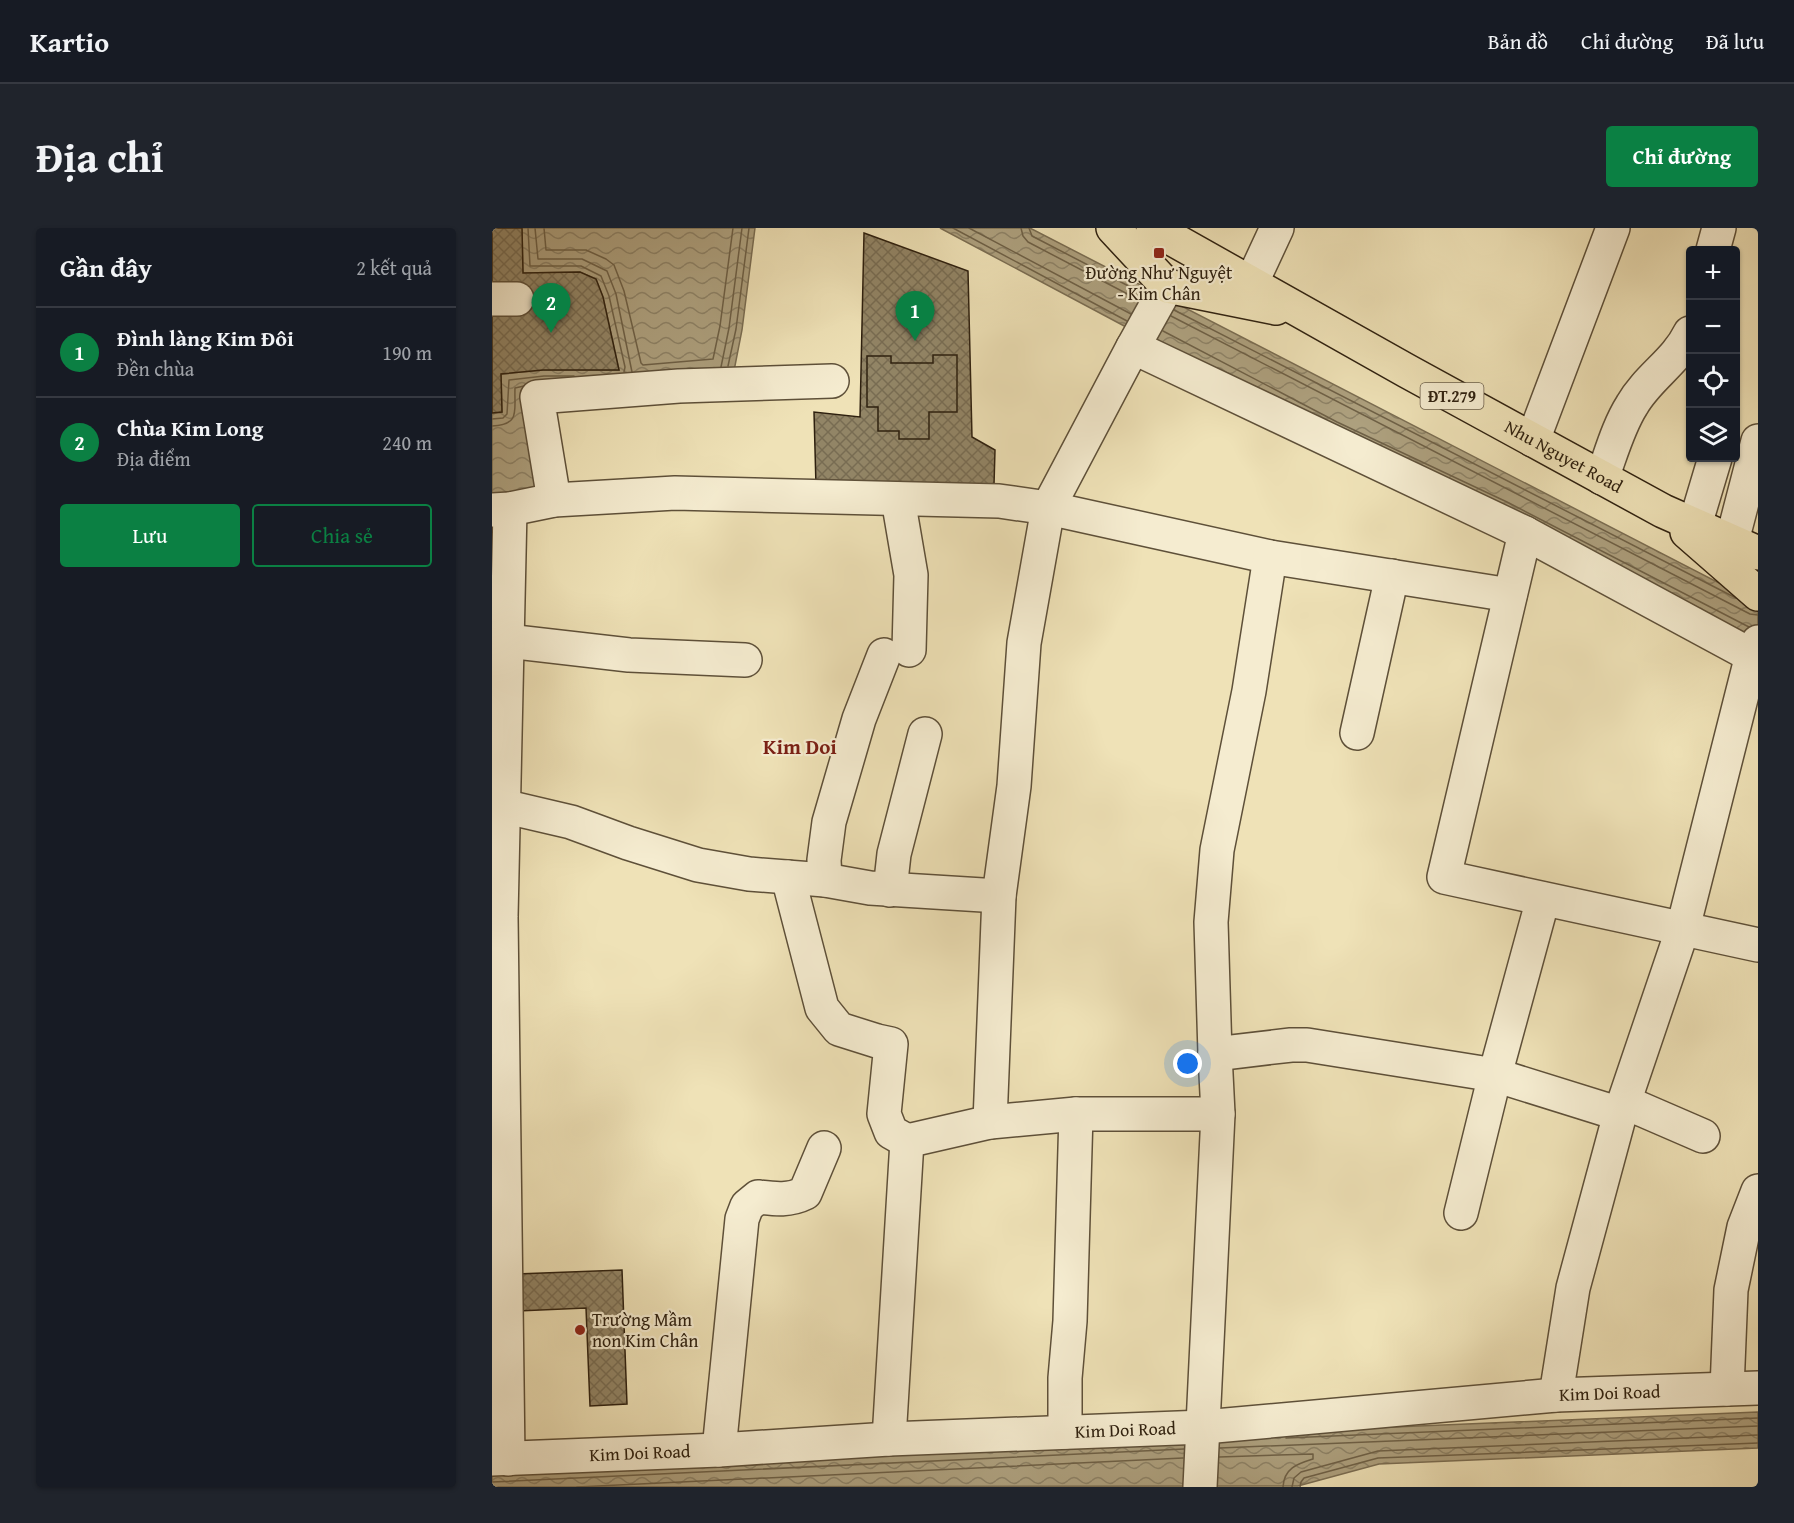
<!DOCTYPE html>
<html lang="vi">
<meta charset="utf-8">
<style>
body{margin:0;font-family:"Gentium Book Plus",serif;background:#20242c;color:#f1f3f6}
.controls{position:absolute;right:18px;top:18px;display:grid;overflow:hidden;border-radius:6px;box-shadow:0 2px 4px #0004}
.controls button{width:54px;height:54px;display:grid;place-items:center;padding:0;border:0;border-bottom:2px solid #363941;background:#171b24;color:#f1f3f6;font:30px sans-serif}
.you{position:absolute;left:696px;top:836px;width:21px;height:21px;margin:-15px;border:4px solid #fff;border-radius:50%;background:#1a73e8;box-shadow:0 0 0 9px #1a73e833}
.badge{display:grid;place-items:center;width:39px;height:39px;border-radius:50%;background:#0b8043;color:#fff;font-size:20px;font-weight:700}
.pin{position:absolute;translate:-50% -50px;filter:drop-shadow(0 2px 3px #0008)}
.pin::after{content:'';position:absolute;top:32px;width:21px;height:18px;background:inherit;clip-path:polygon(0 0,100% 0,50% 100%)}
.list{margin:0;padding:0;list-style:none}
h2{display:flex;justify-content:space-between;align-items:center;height:78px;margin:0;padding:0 24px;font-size:26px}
h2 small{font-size:20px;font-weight:400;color:#9ea1a6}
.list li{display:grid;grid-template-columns:39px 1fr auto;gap:18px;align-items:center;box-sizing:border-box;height:90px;padding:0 24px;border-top:2px solid #363941}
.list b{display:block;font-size:22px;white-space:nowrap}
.list p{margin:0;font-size:20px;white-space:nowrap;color:#9ea1a6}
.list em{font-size:20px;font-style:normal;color:#9ea1a6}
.actions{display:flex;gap:12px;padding:18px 24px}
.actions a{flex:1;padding:14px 0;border:2px solid #0b8043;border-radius:6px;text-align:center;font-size:21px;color:#0b8043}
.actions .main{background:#0b8043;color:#fff}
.icon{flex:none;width:33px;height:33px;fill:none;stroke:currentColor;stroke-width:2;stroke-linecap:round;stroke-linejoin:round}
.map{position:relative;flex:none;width:1266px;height:1259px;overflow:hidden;border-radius:6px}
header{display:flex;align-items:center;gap:36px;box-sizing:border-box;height:84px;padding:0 30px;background:#171b24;border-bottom:2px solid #363941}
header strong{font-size:28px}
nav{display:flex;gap:33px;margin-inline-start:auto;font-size:21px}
.intro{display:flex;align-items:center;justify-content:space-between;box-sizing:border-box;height:144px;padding:0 36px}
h1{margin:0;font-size:42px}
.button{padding:15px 27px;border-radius:6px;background:#0b8043;color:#fff;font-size:21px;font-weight:700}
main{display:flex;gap:36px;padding:0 36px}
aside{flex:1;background:#171b24;border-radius:6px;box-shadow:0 2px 4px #0004}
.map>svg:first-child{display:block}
</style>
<header>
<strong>Kartio</strong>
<nav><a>Bản đồ</a><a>Chỉ đường</a><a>Đã lưu</a></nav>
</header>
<div class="intro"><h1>Địa chỉ</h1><a class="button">Chỉ đường</a></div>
<main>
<aside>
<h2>Gần đây<small>2 kết quả</small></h2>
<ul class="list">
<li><span class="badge">1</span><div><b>Đình làng Kim Đôi</b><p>Đền chùa</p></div><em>190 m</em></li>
<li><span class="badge">2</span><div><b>Chùa Kim Long</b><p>Địa điểm</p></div><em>240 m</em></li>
</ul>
<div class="actions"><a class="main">Lưu</a><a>Chia sẻ</a></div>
</aside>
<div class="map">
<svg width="1266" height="1259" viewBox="0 0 1266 1259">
<defs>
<pattern id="water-waves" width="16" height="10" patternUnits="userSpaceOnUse" patternTransform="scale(1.5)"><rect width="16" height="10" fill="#ada07e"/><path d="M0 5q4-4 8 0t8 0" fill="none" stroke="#8d8266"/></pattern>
<pattern id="building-cross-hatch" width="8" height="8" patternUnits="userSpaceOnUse" patternTransform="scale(1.5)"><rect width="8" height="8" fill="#928566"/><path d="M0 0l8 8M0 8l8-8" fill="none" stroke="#786c52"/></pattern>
</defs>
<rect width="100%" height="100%" fill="#efe2b7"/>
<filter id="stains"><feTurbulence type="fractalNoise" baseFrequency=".00333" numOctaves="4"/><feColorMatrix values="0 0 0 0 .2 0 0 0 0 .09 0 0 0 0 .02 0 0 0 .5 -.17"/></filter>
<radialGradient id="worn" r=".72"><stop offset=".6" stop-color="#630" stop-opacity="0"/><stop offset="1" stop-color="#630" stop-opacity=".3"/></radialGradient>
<g fill="url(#water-waves)" stroke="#7a6d52" stroke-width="1.5">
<polygon points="30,0 263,0 250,102 240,153 58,167 74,263 0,271 0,185 10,184 9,146 51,142 127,142 111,69 104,51 88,44 31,45"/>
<polygon points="448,0 538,0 1266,375 1266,419 636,100"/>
<polygon points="1266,1184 1266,1220 887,1236 806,1258 0,1259 0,1241 733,1206"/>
</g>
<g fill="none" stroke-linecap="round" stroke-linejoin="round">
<g stroke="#6e6046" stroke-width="1.5">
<polyline points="36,0 38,38 89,38 109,48 117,68 133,139 132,144"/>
<polyline points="43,0 46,31 90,31 115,43 124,66 140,144"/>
<polyline points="52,0 54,22 94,22 114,31 122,37 132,63 149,135 151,137 221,131 228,98 241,0"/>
<polyline points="461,0 635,93"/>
<polyline points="477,0 639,86"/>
<polyline points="529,0 531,8 536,14 647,72"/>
<polyline points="537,0 540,8 650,65"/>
<polyline points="682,82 1244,370"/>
<polyline points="679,88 1258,386 1266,387"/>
<polyline points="671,103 845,194 1015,274 1257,399"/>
<polyline points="236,138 244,101 257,0"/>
<polyline points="229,139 237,100 250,0"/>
<polyline points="0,191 11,190 15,186 17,152 52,148 82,148"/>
<path d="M0,198C29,197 22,182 23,160L32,158"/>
<polyline points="794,1210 1266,1190"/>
<polyline points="728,1220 1266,1198"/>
<path d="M727,1229L821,1226V1231C805,1236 792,1240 791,1259"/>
<polyline points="0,1254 692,1221"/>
<polyline points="85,1259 691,1230"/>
<polyline points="800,1259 802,1250 809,1244 886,1223 1266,1207"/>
<polyline points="808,1259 809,1254 812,1250 886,1230 1266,1215"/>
</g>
</g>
<g fill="url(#building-cross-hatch)" stroke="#2e200f" stroke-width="1.5">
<polygon points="0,0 30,0 31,45 88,44 104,51 111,69 127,142 51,142 9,146 10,184 0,185"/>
<polygon points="372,5 476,43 480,209 503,222 502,257 324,258 322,184 368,189"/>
<polygon points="441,127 465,127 465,184 437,184 437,211 407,211 407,203 386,203 386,179 375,179 375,128 399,128 399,135 441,135"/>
<polygon points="130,1042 135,1176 98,1178 94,1080 26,1083 25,1046"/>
</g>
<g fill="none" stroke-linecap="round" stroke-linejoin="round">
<g stroke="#5e5039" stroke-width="36">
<g id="minor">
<polyline points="1221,22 1227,0"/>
<polyline points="759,56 785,0"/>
<polyline points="0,71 25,71"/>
<polyline points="641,119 1033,305 1266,431"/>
<polyline points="1041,212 1121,0"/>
<path d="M1110,250C1119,226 1126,199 1140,177C1156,149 1184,134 1198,105"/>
<polyline points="406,271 419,347 417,422"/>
<polyline points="62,272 45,169 187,158 340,153"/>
<polyline points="0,282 18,281 62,272 183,265 507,273 556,280 778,329 1018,367"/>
<polyline points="1203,297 1223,230"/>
<polyline points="1033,305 952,649 1266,717"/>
<polyline points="1240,313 1266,213"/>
<polyline points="15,413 137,427 253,432"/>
<polyline points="865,505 900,348"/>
<polyline points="11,578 79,594 136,615 206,637 257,646 333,652 378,660 507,668"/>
<polyline points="296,649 330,780 347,801 385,813 399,816 392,886 399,904 415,913"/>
<polyline points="333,652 332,632 337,594 367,491 392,427"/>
<polyline points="398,662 402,626 433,506"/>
<polyline points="723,826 799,817 815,817 1003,847 1051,671"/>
<polyline points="726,886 723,826 719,694 725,622 757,463 778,329"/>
<polyline points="498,894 507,668 522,558 532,415 556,280 641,119 675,58"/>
<polyline points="969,985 1003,847 1128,886 1191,700 1260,427 1266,414"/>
<polyline points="1235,1161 1239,1062 1252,999 1266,963"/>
<polyline points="1064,1167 1081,1060 1128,886 1136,880 1144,879 1211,908"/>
<polyline points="573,1204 573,1150 578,1093 584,886"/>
<polyline points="397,1211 415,913 498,894 584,886 726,886 708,1259"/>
<path d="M227,1222L250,991L255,978L266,969C283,971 297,973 313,965L332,920"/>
<path id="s1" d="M0,1231L227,1222L397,1211L712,1199L1064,1167L1266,1160"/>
<polyline points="16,1231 9,689 18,281"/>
</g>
</g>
<g stroke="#2e200f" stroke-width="36">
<g id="major">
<polyline points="621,0 675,58 784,80"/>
<path id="s2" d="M661,0L915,143L1171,283L1266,325"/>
<polyline points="1195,304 1266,366"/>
</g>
</g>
<use href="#minor" stroke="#f5ecd0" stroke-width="33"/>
<use href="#major" stroke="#efe2b7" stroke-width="33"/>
</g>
<g fill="#8f2418" stroke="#f5ecd0" stroke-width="2">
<rect x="661" y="19" width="12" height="12" rx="3"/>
<circle cx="88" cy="1102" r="6"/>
</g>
<g text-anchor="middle" stroke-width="4.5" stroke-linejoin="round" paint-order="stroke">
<rect fill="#f5ecd0" stroke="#6a5d49" stroke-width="1.5" x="928.5" y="155" width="63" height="26" rx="4.5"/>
<g font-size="16" font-weight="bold" fill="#2e200f">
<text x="960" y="174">ĐT.279</text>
</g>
<g font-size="18" fill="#2e200f" stroke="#f5ecd0">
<text x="667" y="51">Đường Như Nguyệt<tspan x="667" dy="21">- Kim Chân</tspan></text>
<text x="100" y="1098" text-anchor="start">Trường Mầm<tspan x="100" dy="21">non Kim Chân</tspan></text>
</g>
<g font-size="18" fill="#2e200f" stroke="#f5ecd0">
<text dy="6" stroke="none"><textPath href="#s2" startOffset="470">Nhu Nguyet Road</textPath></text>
<text dy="6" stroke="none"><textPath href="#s1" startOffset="1120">Kim Doi Road</textPath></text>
<text dy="6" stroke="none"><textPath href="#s1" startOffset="634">Kim Doi Road</textPath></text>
<text dy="6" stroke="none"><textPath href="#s1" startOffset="148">Kim Doi Road</textPath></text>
</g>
<g font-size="21" font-weight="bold" fill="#7a1f14" stroke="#f5ecd0">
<text x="308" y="526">Kim Doi</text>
</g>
</g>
<rect width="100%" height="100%" filter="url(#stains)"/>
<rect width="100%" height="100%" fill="url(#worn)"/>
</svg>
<div class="controls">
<button>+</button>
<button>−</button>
<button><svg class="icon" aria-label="locate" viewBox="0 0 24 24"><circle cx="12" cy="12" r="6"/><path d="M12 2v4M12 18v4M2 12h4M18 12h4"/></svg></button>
<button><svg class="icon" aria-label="layers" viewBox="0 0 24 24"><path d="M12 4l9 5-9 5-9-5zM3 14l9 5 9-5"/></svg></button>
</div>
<div class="you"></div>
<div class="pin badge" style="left:423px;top:113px">1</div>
<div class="pin badge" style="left:59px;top:105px">2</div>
</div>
</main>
